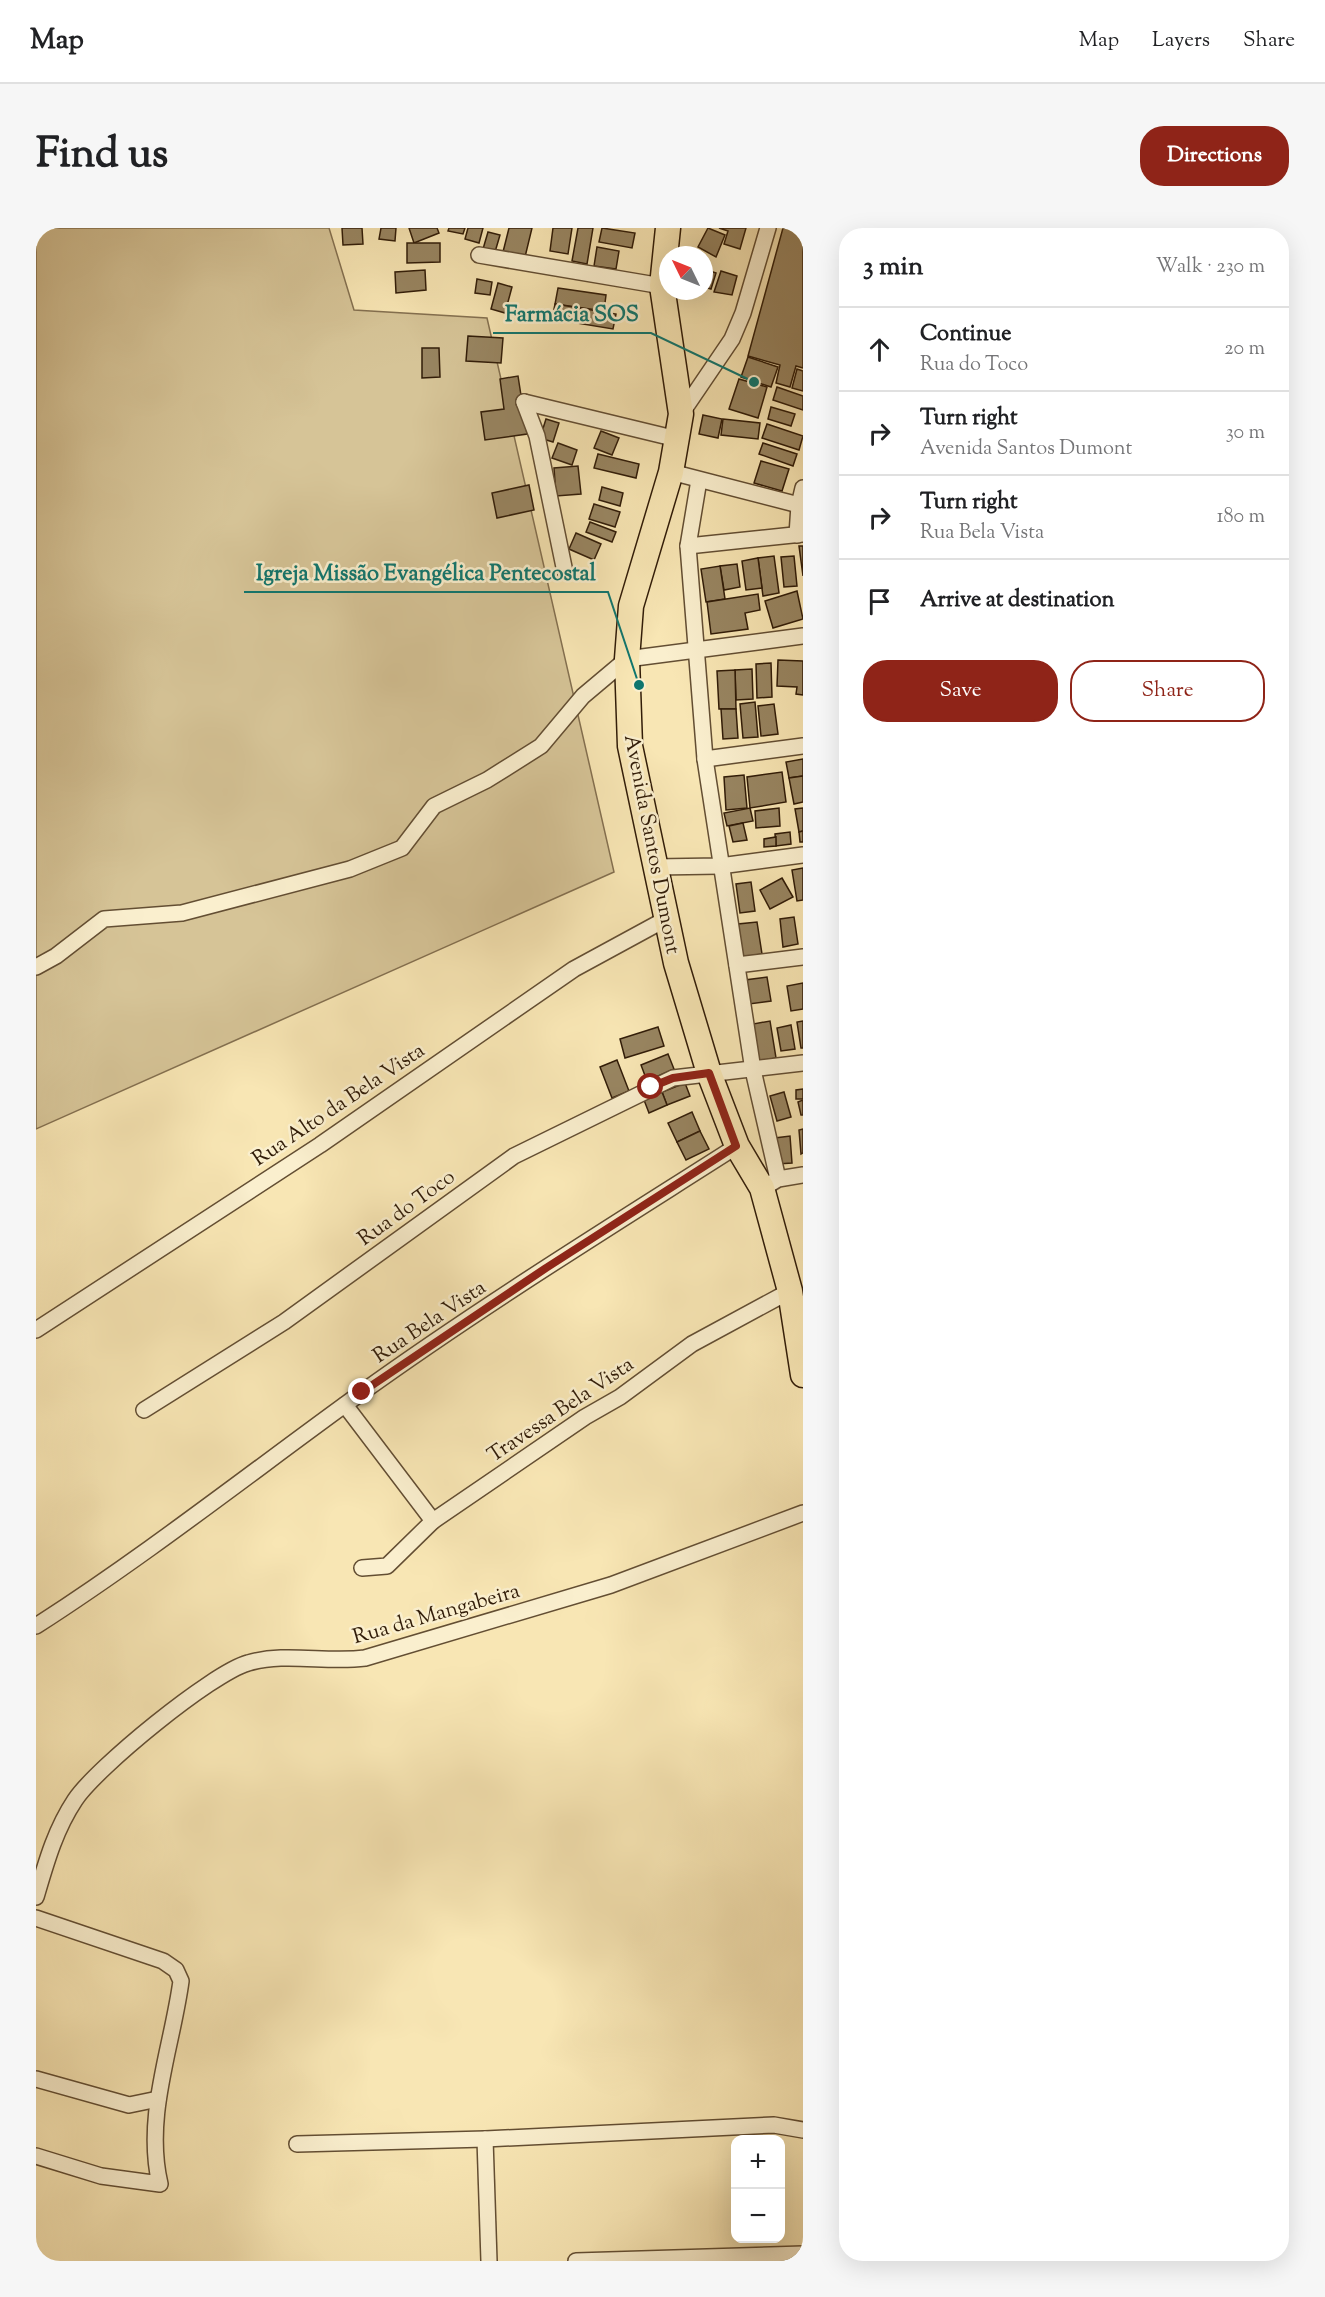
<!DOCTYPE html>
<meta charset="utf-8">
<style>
body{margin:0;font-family:"Sorts Mill Goudy",serif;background:#f6f6f6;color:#202124}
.controls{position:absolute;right:18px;bottom:18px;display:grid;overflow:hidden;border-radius:12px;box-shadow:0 6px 24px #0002}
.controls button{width:54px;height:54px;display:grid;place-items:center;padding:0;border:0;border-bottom:2px solid #e0e0e0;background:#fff;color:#202124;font:30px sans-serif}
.compass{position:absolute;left:623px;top:18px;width:54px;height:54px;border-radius:50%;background:#fff;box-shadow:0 6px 24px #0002;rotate:313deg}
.stop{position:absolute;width:18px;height:18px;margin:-14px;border:4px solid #8f2418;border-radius:50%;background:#fff}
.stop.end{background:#8f2418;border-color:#fff;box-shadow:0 2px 6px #0008}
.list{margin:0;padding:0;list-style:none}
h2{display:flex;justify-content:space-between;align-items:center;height:78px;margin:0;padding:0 24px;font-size:26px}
h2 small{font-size:20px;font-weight:400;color:#757577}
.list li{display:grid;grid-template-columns:39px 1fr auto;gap:18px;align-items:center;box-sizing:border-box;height:84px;padding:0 24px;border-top:2px solid #e0e0e0}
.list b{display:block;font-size:22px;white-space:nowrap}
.list p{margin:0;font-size:20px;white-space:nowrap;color:#757577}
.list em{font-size:20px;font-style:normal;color:#757577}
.actions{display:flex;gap:12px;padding:18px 24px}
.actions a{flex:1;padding:14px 0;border:2px solid #8f2418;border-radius:24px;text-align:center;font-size:21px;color:#8f2418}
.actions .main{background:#8f2418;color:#fff}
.icon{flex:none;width:33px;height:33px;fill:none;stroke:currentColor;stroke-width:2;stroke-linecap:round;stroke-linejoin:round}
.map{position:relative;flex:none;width:767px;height:2033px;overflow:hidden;border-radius:24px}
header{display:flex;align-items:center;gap:36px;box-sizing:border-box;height:84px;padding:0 30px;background:#fff;border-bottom:2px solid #e0e0e0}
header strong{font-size:28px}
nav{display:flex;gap:33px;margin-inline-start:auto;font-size:21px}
.intro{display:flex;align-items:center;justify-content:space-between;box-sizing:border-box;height:144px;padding:0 36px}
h1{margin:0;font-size:42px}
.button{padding:15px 27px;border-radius:24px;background:#8f2418;color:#fff;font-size:21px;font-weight:700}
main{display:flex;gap:36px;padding:0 36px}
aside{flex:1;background:#fff;border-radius:24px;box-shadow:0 6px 24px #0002}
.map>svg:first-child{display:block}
</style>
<header>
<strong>Map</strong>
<nav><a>Map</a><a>Layers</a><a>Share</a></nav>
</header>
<div class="intro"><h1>Find us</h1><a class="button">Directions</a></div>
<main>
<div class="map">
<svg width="767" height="2033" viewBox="0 0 767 2033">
<rect width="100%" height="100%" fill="#f8e6b4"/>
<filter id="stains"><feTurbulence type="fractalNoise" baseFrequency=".00333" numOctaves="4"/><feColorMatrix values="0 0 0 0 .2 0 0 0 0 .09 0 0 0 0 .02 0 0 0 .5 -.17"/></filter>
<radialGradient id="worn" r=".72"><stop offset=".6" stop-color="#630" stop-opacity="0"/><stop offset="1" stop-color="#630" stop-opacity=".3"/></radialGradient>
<polygon fill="#d6c497" stroke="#847050" stroke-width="1.5" points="0,0 293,0 318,82 451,90 578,644 0,901"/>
<g fill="#988561" stroke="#311c08" stroke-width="1.5">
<polygon points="306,0 326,0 327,16 307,17"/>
<polygon points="345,0 360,0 359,13 343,11"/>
<polygon points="373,0 401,0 403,5 378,15"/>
<polygon points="413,0 429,0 427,6 412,3"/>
<polygon points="432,0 447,0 443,15 429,11"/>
<polygon points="473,0 496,0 489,29 467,24"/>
<polygon points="517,0 536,0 532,26 514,23"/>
<polygon points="542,0 557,0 551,36 536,33"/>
<polygon points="566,0 599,5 596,20 563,14"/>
<polygon points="672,0 689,7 680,29 662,19"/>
<polygon points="683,0 710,0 704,21 688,16 692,3"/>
<polygon points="747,0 767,0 767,140 760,138 754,159 740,155 744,137 712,128"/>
<polygon points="452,4 464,7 459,24 447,21"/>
<polygon points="371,15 404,15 404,34 371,35"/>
<polygon points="561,19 583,23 580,41 558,38"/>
<polygon points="668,41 680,45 675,61 668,59"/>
<polygon points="389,42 390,62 360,65 359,44"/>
<polygon points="685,43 701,48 696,67 678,64"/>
<polygon points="441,51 456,54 454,67 439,65"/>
<polygon points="462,55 476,59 469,85 455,81"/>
<polygon points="522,60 570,67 568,83 519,76"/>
<polygon points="519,76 580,86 577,101 516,91"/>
<polygon points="432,108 467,110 465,135 430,133"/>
<polygon points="386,120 403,120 404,149 386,150"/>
<polygon points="712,129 742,139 735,159 705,149"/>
<polygon points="761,141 767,143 767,163 756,160"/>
<polygon points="482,148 491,206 449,212 445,184 468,181 464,151"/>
<polygon points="703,151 731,159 722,190 693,181"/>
<polygon points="741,159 767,168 767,182 737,172"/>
<polygon points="735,179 759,186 755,198 732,191"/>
<polygon points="667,187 686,191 682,210 663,206"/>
<polygon points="510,191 523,195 517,214 504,210"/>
<polygon points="687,191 724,195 722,211 685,207"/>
<polygon points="731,196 767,208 763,222 726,210"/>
<polygon points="565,203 583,210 576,227 558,220"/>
<polygon points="522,215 541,222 536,237 516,230"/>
<polygon points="727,215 761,226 757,238 723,226"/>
<polygon points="562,226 603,236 600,250 558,240"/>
<polygon points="725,233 753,241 746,263 718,255"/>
<polygon points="542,238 545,266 520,268 518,240"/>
<polygon points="493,257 498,282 461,290 456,265"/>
<polygon points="566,259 587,265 584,278 563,272"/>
<polygon points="558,276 584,284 579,299 553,291"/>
<polygon points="554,294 580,304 576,314 550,304"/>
<polygon points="540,305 565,316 558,332 533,321"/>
<polygon points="763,318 767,318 767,348"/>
<polygon points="738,328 743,365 727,368 722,330"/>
<polygon points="758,328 761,358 748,359 745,329"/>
<polygon points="722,330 726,360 710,362 706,333"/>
<polygon points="701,336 704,359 688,362 684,338"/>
<polygon points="684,338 689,371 670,374 665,341"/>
<polygon points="761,363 767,391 737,400 729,373"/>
<polygon points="722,366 724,382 709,385 712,401 675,406 671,374"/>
<polygon points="742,432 767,433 767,467 760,466 761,459 741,458"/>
<polygon points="735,435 736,469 721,470 720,436"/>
<polygon points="716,441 717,471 700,472 699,442"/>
<polygon points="699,442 700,481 683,481 681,443"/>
<polygon points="719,474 722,509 707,510 704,476"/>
<polygon points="738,476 742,506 725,508 722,478"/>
<polygon points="685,481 700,481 702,510 687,511"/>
<polygon points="767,531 767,548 753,550 750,534"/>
<polygon points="746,544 750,574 714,580 711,549"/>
<polygon points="708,547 711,580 690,582 688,549"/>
<polygon points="767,548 767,574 758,576 753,550"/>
<polygon points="714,580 717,593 691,598 688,585"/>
<polygon points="743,580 744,598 720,600 719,583"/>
<polygon points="767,580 767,603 763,604 759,581"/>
<polygon points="707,595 711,612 697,614 693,598"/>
<polygon points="767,603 767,614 764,614 763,604"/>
<polygon points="754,604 755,616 740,618 739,606"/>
<polygon points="740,609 740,618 728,619 728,611"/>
<polygon points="767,640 767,672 761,673 756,642"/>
<polygon points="746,650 757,669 734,681 724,662"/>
<polygon points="715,654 719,683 704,685 700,656"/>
<polygon points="758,689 762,716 747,719 744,691"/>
<polygon points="721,694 726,726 707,729 702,696"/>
<polygon points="731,749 735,773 713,776 709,752"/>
<polygon points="767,755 767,781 755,783 751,758"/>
<polygon points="734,793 740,830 723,833 717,796"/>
<polygon points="767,793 767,820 765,820 761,794"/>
<polygon points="755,797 759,821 745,823 741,800"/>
<polygon points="622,799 628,818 589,830 584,811"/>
<polygon points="632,826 638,841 611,853 605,837"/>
<polygon points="581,832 593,863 576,870 564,839"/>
<polygon points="649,855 654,868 631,877 626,864"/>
<polygon points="767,861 767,871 760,871 760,862"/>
<polygon points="626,864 631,877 613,885 608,872"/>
<polygon points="748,864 755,889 741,893 734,868"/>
<polygon points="767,872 767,887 765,887 762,874"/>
<polygon points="656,884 664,903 641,914 632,895"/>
<polygon points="767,901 767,925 765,926 763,902"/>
<polygon points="664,903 673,921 650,932 641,914"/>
<polygon points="754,908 756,935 741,936 739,910"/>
</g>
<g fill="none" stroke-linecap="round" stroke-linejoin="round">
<g stroke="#634e33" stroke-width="18">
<g id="minor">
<polyline points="443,27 626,58"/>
<polyline points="488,174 501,208 529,344"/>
<polyline points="488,174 641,211"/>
<polyline points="645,186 696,111 707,85 732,0"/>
<polyline points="635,244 763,277"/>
<polyline points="663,252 652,318 669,531 717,842 742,951"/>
<polyline points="761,307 763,277 767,260"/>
<polyline points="652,318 767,306"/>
<polyline points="669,531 767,518"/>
<polyline points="619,639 684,638 767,627"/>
<polyline points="701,737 767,729"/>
<polyline points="0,739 20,728 68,691 146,685 314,641 366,620 398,578 451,552 505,518 547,468 591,431 767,408"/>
<polyline points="734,956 742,951 767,947"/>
<polyline points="0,1102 284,917 538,741 630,691"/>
<polyline points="309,1177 397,1293"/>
<polyline points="108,1182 248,1094 478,928 637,850 767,835"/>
<polyline points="326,1340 351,1338 397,1293 549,1189 584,1169 656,1116 754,1063"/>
<path d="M0,1398C112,1326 217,1243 325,1165C446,1078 574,999 701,918"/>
<path d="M0,1669C10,1635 19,1602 39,1572C60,1540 176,1445 212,1435C248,1424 291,1435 329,1430L575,1357L767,1285"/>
<path d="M0,1690L127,1733L140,1742L145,1753C136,1820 108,1888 124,1956L65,1948L0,1928"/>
<polyline points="0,1851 93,1877 122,1871"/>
<polyline points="449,1911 453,2033"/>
<polyline points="261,1916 449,1911 738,1897 767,1902"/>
<polyline points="540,2033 767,2026"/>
</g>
</g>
<g stroke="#311c08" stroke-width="27">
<polyline id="primary" points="632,0 626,58 645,186 635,244 595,378 591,431 594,518 640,735 673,845 701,918 726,960 754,1063 767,1147"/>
</g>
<use href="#minor" stroke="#faefce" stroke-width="15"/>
<use href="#primary" stroke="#f8e6b4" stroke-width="24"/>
</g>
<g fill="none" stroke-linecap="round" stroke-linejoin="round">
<polyline stroke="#8f2418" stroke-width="8" points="326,1164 510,1040 700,918 673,845 637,850 615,859"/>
</g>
<g text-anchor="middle" stroke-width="5" stroke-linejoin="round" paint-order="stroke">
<g font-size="21" fill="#311c08" stroke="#faefce">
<text transform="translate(617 616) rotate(79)" y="7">Avenida Santos Dumont</text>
<text transform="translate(302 876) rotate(-34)" y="7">Rua Alto da Bela Vista</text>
<text transform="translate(370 979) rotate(-36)" y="7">Rua do Toco</text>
<text transform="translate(393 1093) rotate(-34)" y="7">Rua Bela Vista</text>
<text transform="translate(524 1181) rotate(-34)" y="7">Travessa Bela Vista</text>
<text transform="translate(400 1385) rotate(-16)" y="7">Rua da Mangabeira</text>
</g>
</g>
<path fill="none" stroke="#0f766e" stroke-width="2" d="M718 154L615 105H457M603 457L572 364H208"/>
<g fill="#0f766e" stroke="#faefce" stroke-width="2">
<circle cx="718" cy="154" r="6"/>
<circle cx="603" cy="457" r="6"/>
</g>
<g font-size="22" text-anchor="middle" font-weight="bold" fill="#0f766e" stroke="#faefce" stroke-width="5" stroke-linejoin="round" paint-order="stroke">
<text x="536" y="93">Farmácia SOS</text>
<text x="390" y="352">Igreja Missão Evangélica Pentecostal</text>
</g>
<rect width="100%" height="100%" filter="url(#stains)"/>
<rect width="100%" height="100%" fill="url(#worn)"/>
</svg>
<div class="controls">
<button>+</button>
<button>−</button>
</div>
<svg class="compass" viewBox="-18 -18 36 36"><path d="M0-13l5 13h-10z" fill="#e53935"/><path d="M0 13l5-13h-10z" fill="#757577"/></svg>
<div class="stop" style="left:615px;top:859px"></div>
<div class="stop end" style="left:326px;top:1164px"></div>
</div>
<aside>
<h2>3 min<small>Walk · 230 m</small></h2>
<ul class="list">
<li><svg class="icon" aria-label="ahead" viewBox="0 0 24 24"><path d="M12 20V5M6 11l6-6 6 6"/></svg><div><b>Continue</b><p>Rua do Toco</p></div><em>20 m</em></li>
<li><svg class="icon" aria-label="right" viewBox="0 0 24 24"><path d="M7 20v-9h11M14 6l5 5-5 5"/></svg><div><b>Turn right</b><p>Avenida Santos Dumont</p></div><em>30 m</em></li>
<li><svg class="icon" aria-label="right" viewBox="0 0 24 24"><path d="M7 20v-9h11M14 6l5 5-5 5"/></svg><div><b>Turn right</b><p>Rua Bela Vista</p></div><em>180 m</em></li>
<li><svg class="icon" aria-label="arrive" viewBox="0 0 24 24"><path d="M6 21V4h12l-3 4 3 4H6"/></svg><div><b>Arrive at destination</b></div></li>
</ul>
<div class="actions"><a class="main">Save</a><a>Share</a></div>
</aside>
</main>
